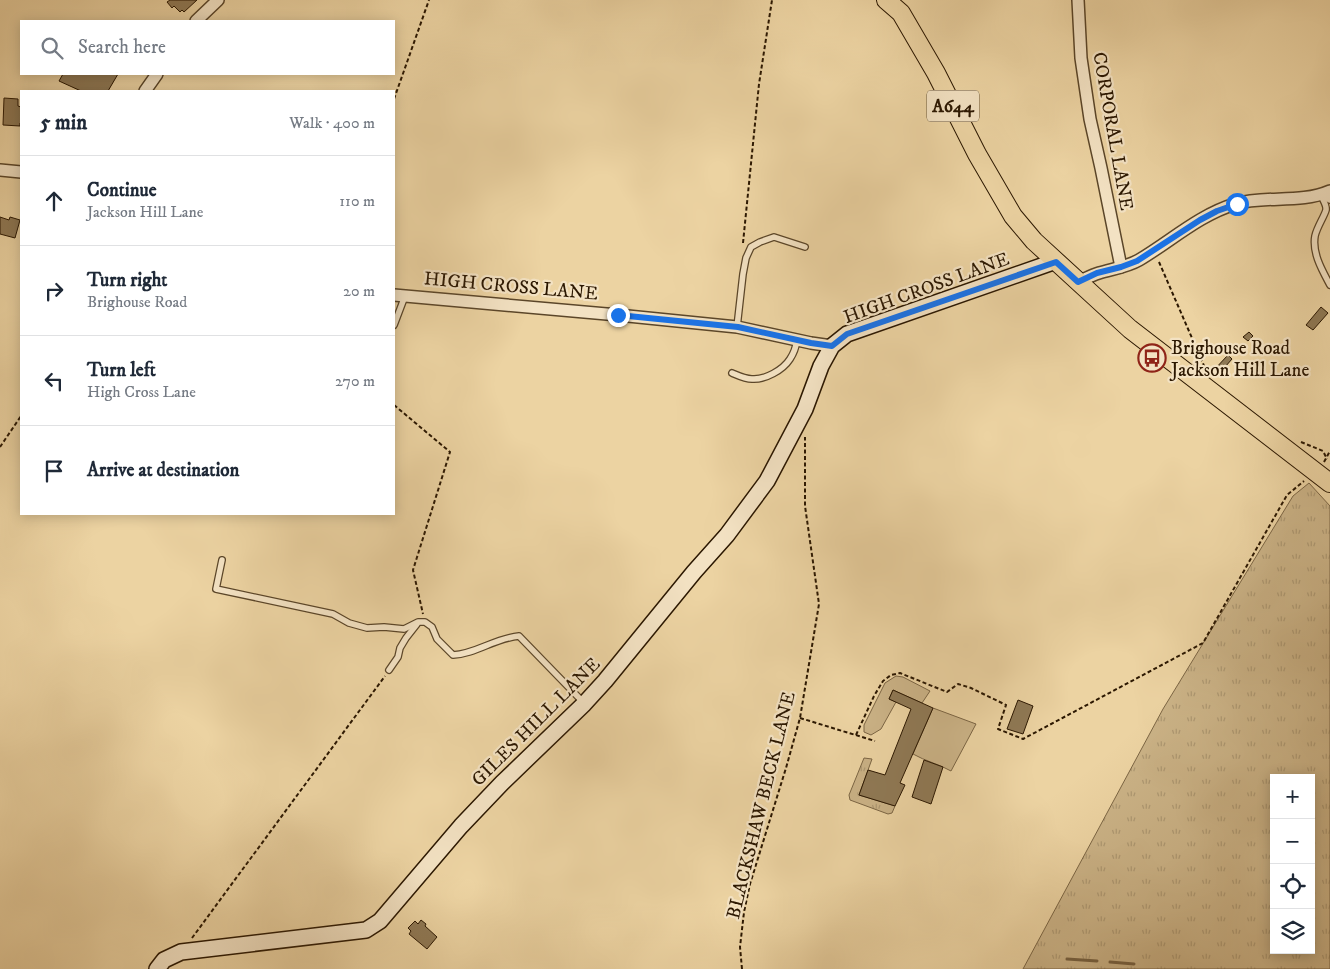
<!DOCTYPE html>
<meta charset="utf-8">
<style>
body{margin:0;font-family:"IM FELL DW Pica",serif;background:#f6f6f7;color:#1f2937}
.controls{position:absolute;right:15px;bottom:15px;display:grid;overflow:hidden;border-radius:0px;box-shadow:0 2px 12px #0003}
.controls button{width:45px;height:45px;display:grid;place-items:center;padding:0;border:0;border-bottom:1px solid #e0e1e3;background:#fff;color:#1f2937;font:25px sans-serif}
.stop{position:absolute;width:15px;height:15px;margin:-11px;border:4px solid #1a73e8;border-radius:50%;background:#fff}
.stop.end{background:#1a73e8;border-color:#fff;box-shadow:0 1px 5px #0008}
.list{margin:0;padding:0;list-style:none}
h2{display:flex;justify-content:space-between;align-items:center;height:65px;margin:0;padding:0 20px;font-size:21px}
h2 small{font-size:16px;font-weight:400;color:#747a83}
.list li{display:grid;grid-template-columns:32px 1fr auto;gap:15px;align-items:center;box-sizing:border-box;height:90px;padding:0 20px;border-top:1px solid #e0e1e3}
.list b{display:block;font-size:19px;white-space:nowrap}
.list p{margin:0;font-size:16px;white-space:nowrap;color:#747a83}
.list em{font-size:16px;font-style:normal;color:#747a83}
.icon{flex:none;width:28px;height:28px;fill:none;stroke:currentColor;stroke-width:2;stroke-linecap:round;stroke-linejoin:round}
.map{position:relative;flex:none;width:1330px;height:969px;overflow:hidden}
.search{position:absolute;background:#fff;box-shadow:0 2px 12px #0003;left:20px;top:20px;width:375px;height:55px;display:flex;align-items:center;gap:12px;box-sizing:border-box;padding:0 18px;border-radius:0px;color:#747a83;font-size:19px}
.panel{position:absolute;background:#fff;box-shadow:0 2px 12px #0003;left:20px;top:90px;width:375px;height:425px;border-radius:0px}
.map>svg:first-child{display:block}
</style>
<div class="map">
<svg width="1330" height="969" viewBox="0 0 1330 969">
<defs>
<pattern id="grass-tufts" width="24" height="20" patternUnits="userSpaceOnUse" patternTransform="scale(1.25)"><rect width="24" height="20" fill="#cbb387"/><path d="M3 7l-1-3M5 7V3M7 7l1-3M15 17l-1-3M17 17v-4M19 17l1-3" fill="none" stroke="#ae9973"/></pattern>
</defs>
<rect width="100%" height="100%" fill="#ecd3a2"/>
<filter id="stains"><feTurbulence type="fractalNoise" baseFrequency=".004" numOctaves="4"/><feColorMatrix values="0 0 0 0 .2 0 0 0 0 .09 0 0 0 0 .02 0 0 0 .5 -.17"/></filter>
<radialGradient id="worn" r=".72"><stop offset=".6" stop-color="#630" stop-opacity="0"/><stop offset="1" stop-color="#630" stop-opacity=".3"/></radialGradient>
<g fill="url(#grass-tufts)" stroke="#7b6544" fill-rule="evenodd">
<path d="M1309,483L1330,506V969H1023L1163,709L1293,496ZM1274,778H1311V950H1274Z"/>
<polygon points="864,758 872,759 859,795 895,806 892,813 888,814 850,800 849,795"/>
</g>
<g fill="#cbb387" stroke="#7b6544">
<polygon points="896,676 903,677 930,691 922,703 893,690 889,699 896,702 881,729 871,735 864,732 864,725 885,683"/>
<path d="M933,708L976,724L951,771C939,764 925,761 913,754Z"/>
</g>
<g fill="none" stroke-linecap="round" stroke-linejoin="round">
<g stroke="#776141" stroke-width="3">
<polyline points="1067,959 1097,961"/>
<polyline points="1110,962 1134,964"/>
</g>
</g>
<g fill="#8f7955" stroke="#2b1701">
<polygon points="170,0 197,0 184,12 182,10 180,12 174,6 172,8 167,2"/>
<polygon points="63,74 118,74 108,91 81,91 59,81"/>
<polygon points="4,98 18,99 18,106 21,107 21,123 20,123 20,126 3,125"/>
<polygon points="0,217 9,220 10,217 20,220 15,238 0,234"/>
<polygon points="1321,307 1328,313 1313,330 1306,325"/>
<polygon points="1249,332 1253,336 1248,341 1243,337"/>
<polygon points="1228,355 1232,359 1218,375 1213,371"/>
<polygon points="893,690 933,708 900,783 905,785 895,806 859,795 868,770 885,775 911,709 889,699"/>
<polygon points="1018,700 1033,706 1023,734 1007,729"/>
<polygon points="924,760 943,767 931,804 912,797"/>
<polygon points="421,920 426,924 425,926 437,937 427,949 409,934 411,931 408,928 415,921 418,924"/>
</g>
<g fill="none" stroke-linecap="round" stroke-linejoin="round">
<g stroke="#5b4629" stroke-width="8">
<g id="lane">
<path d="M1321,195C1322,199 1327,205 1326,210C1324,217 1317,227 1315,236C1312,253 1322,270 1330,285"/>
<polyline points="1321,195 1330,200"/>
<polyline points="394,325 405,296"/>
<polyline points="737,327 743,274 746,258 751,247 760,242 774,237 805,247"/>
<path d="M732,373C739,376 745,379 752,379C765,380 783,370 790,359C794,353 796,347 797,340"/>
<path d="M222,560L216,589L333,614L349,623L367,628L384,627L404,629L418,622H425L432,627L437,639L453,655C476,654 495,638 519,636L583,702"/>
<polyline points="389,670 398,657 400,648 406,638 417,624"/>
</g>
</g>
<g stroke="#5b4629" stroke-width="14">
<g id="street">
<polyline points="1078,0 1081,58 1090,119 1101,168 1121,267"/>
<polyline points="196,21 218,0"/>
<polyline points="145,91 157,74"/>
<polyline points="0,170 21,172"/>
<path d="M1078,282C1085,279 1092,275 1099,273C1112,269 1127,267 1139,260C1171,241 1199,215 1235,204C1266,195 1300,204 1330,191"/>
<polyline points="394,295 618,315 737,327 811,343 832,346"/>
</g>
</g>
<g stroke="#2b1701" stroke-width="18">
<polyline id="secondary" points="157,969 164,960 181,952 366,930 380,921 461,826 502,783 584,704 605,681 694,572 727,535 767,481 805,409 821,366 832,346 847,334 1056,261"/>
</g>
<g stroke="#2b1701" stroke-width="20">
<polyline id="primary" points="886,0 901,13 936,73 977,154 1013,216 1034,241 1130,329 1330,483"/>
</g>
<g stroke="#2b1701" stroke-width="2" stroke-dasharray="4 2.5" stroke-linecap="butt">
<polyline points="394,99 429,0"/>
<polyline points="743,243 759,84 772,0"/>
<polyline points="1159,262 1205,368"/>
<polyline points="394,405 450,452 413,570 423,614"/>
<polyline points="1301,442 1323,451 1327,459"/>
<polyline points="0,447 21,416"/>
<polyline points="1324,462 1330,451"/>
<polyline points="800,718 875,741"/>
<polyline points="856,735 874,696 883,681 891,675 900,673 947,692 958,684 971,688 1006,705 998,729 1023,739 1203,643 1287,495 1304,481"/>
<polyline points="192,938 385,676"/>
<polyline points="742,969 740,947 744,912 750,884 786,768 800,718 819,604 805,506 805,437"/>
</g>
<use href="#lane" stroke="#f3e2c3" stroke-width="5.5"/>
<use href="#street" stroke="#f3e2c3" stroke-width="11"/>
<use href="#secondary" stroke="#f3e2c3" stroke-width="15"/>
<use href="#primary" stroke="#ecd3a2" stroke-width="18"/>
</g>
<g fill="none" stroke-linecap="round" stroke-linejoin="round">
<polyline stroke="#1a73e8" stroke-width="6" points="618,315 738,327 811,343 832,346 847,334 1056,262 1078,282 1097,273 1121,267 1137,261 1200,220 1217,211 1237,204"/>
</g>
<defs>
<g id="bus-ring" transform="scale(1.4375)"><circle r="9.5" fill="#f3e2c3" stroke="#8f2418" stroke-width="1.5"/><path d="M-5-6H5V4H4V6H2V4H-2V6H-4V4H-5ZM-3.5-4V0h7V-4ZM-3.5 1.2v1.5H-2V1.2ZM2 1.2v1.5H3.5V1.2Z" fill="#8f2418"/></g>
</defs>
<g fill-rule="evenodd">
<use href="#bus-ring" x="1152" y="358"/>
</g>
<g text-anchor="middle" stroke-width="4.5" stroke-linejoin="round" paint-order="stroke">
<rect fill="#f3e2c3" stroke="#67543b" stroke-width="1" x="927" y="90.5" width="52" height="31" rx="4"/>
<g font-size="18" font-weight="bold" fill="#2b1701">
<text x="953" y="112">A644</text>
</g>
<g font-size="19" fill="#2b1701" stroke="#f3e2c3">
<text transform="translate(1114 131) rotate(80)" y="7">CORPORAL LANE</text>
<text transform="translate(511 285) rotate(5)" y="7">HIGH CROSS LANE</text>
<text transform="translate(926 287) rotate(-20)" y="7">HIGH CROSS LANE</text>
<text transform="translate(535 721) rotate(-45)" y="7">GILES HILL LANE</text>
<text transform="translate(760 805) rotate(-76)" y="7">BLACKSHAW BECK LANE</text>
</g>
<g font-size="19" fill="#2b1701" stroke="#f3e2c3" text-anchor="start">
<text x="1171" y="354">Brighouse Road<tspan x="1171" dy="22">Jackson Hill Lane</tspan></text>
</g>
</g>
<rect width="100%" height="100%" filter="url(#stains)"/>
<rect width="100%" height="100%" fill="url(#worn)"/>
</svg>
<div class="controls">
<button>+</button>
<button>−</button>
<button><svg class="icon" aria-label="locate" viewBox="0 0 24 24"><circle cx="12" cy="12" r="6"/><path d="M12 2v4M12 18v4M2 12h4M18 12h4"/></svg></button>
<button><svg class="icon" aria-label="layers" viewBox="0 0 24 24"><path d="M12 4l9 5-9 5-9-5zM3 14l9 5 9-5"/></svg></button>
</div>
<div class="stop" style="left:1237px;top:204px"></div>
<div class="stop end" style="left:618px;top:315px"></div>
<div class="search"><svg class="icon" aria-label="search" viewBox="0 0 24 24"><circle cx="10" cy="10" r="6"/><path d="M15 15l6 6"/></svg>Search here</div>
<section class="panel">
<h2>5 min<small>Walk · 400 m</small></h2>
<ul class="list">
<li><svg class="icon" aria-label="ahead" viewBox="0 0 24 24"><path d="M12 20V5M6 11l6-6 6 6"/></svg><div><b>Continue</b><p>Jackson Hill Lane</p></div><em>110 m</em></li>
<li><svg class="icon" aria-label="right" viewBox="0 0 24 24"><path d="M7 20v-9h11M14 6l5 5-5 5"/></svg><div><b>Turn right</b><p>Brighouse Road</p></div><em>20 m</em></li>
<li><svg class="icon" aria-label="left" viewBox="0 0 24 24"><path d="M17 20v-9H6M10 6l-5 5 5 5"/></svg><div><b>Turn left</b><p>High Cross Lane</p></div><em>270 m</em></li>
<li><svg class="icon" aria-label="arrive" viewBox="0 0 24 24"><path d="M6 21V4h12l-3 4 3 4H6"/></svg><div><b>Arrive at destination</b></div></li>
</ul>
</section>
</div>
